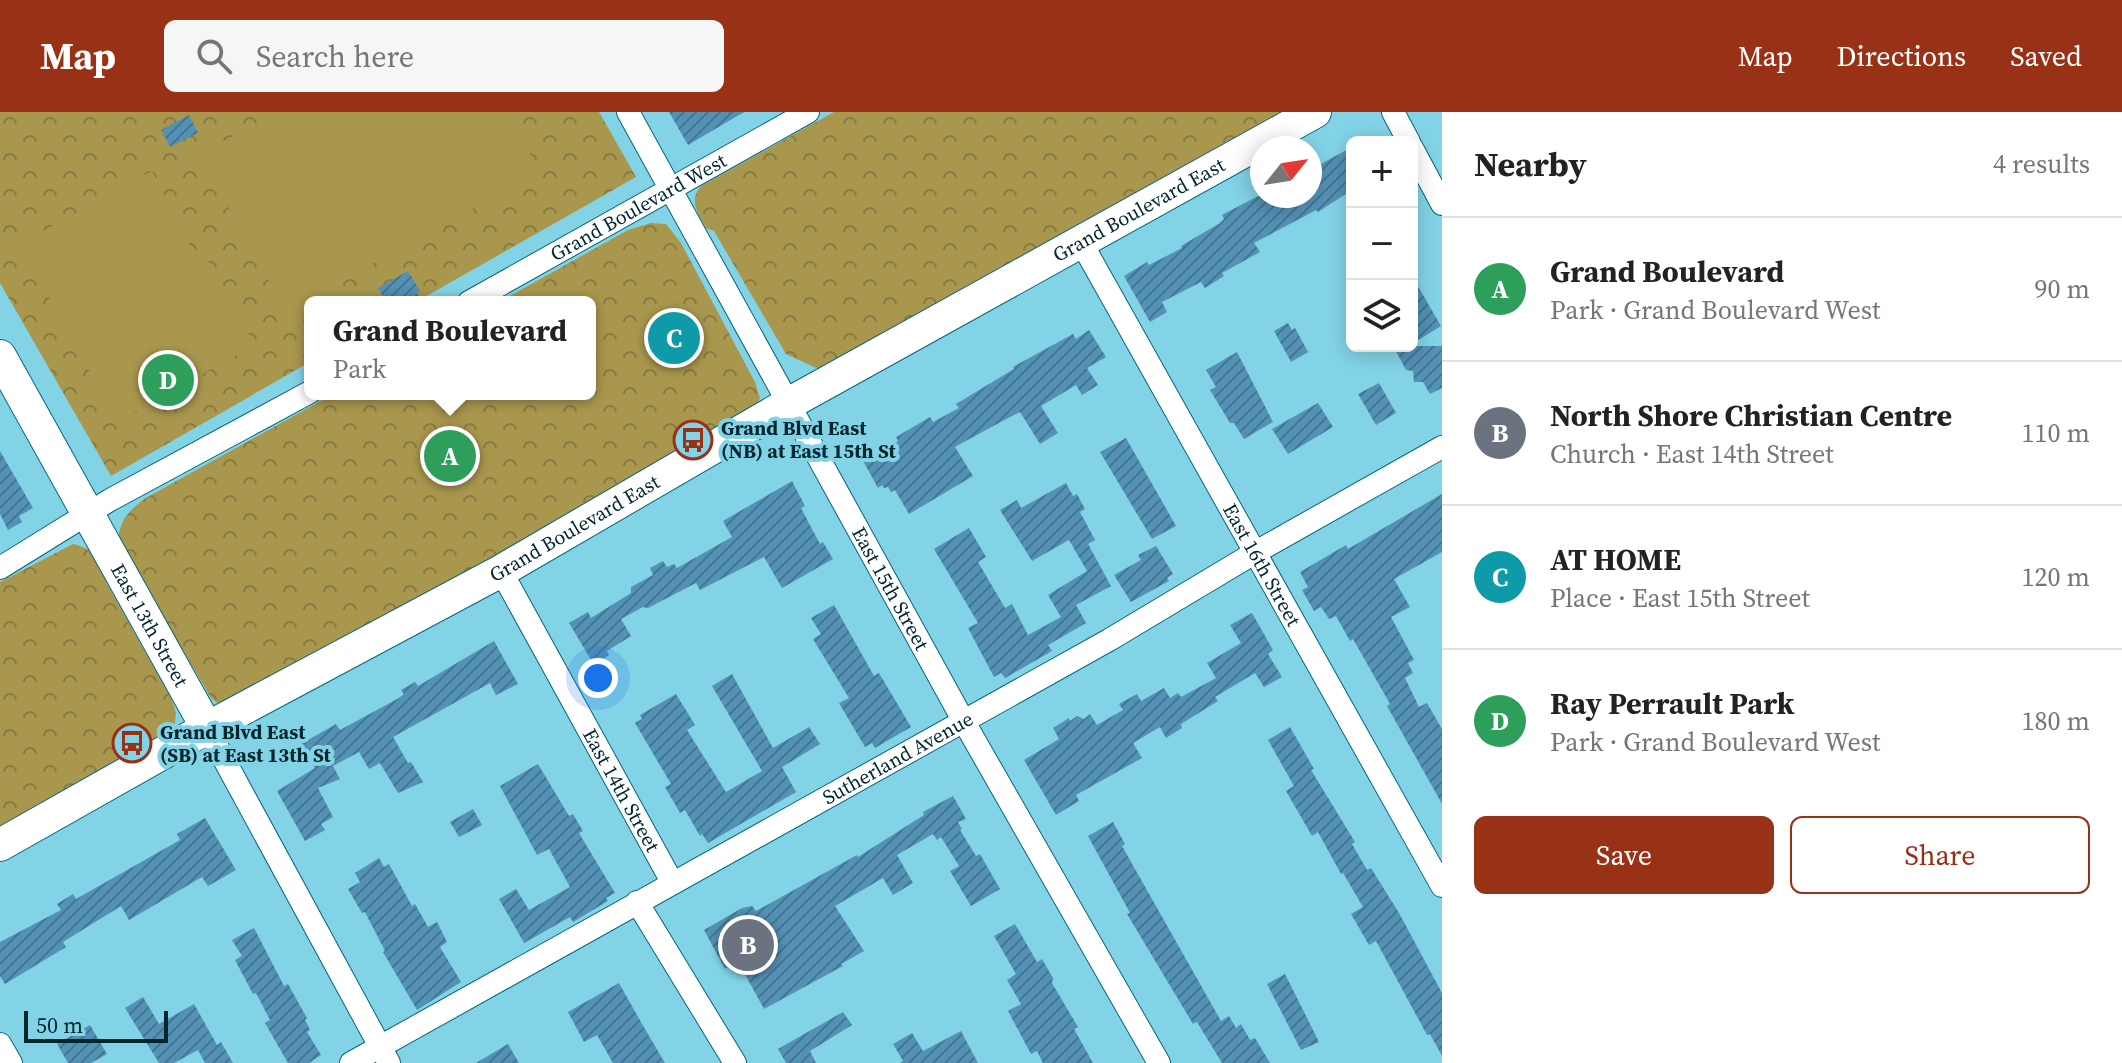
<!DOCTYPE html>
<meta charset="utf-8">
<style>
body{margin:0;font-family:"Source Serif 4",serif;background:#f6f6f6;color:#222}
.controls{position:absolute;right:24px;top:24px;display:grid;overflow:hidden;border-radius:12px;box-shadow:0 4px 20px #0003}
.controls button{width:72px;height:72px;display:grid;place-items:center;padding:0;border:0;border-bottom:2px solid #e0e0e0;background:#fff;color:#222;font:40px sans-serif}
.compass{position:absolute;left:1250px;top:24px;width:72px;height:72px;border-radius:50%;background:#fff;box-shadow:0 4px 20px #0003;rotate:60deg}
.scale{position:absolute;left:24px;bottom:20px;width:144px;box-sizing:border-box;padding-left:8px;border:4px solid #02262d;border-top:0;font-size:22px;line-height:28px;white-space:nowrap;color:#02262d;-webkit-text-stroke:6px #83d3e7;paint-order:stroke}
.you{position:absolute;left:598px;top:566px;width:28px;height:28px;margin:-20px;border:6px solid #fff;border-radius:50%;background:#1a73e8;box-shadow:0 0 0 12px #1a73e833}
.badge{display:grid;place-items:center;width:52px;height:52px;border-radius:50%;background:#993116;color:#fff;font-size:26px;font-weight:700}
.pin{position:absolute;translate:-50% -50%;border:4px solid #fff;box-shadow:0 2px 8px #0006}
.popup{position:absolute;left:304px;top:184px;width:292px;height:104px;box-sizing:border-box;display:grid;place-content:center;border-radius:12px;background:#fff;filter:drop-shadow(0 2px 6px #0005);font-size:26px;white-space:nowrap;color:#767676}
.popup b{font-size:30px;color:#222}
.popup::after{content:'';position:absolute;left:50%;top:100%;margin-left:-16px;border:16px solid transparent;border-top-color:#fff}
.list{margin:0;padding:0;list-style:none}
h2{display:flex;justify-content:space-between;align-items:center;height:104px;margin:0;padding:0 32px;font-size:34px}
h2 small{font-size:26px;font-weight:400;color:#767676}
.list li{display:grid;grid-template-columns:52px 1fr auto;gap:24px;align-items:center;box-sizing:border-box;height:144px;padding:0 32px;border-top:2px solid #e0e0e0}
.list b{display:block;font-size:30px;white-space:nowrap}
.list p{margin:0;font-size:26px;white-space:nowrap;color:#767676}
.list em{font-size:26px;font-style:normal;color:#767676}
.actions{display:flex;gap:16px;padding:24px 32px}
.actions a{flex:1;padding:18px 0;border:2px solid #993116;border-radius:12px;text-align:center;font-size:28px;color:#993116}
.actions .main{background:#993116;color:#fff}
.icon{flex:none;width:44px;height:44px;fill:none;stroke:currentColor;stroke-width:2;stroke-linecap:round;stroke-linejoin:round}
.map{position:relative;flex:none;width:1442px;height:951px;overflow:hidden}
header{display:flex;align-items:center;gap:48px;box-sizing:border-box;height:112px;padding:0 40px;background:#993116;color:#fff}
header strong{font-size:38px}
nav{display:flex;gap:44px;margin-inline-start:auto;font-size:28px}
.search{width:560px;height:72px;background:#f6f6f6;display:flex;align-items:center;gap:20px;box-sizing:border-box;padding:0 28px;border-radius:12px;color:#767676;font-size:30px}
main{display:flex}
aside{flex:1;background:#fff}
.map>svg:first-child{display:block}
</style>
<header>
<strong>Map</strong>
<div class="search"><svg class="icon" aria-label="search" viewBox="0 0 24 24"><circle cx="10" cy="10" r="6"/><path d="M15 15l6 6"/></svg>Search here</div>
<nav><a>Map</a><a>Directions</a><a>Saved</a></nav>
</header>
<main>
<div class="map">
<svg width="1442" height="951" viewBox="0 0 1442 951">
<defs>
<pattern id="forest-crowns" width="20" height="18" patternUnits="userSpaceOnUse" patternTransform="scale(2)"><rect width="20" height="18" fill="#aa974e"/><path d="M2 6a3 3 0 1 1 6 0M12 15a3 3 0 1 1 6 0" fill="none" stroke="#887b41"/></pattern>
<pattern id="building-hatch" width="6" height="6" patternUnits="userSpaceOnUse" patternTransform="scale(2)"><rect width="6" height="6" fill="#5391b5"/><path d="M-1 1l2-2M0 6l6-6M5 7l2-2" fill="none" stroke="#437694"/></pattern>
</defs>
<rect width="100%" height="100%" fill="#83d3e7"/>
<g fill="url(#forest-crowns)">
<polygon points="0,0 599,0 636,65 416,190 310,190 310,250 111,364 0,171"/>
<path d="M834,0H1280L1258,18L823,259L786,242L714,119L706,116C698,101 688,88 701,74Z"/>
<path d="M651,111L666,112L681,131L755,270L760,286L755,296L664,354L222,594L211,586L118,428C120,408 128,400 144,387L333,282H590V190H499L628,118Z"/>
<path d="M73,432C92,436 106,450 106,470L172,588L176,601L175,611L170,618L130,640L102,663L0,720V470Z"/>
</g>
<g fill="#aa974e">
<polygon points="277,0 507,0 540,60 286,199 200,42"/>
<polygon points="152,59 199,151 207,147 255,233 117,309 20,132"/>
</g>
<g fill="url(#building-hatch)">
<polygon points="669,0 744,0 688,33"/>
<polygon points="189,3 198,21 170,35 161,18"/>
<polygon points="1352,35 1352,78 1318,100 1316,98 1254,131 1260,140 1222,161 1224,164 1205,176 1201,170 1162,190 1167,200 1150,210 1124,164 1147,150 1149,153 1182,136 1181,134 1220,111 1224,107 1222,103 1258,84 1310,84 1310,58"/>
<polygon points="408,159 420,179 417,181 423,190 386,190 378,176"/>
<polygon points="1412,164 1441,214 1412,232"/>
<polygon points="1288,211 1292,218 1295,216 1308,240 1291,250 1274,219"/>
<polygon points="1089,218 1106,245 1087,256 1098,273 1082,283 1076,273 1041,294 1058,321 1040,332 1020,300 995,313 955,335 973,364 909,402 895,378 891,380 888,375 884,376 882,373 878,376 863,349 898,329 896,325 930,305 933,310 959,296 956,292 1014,257 1013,255 1073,222 1076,227"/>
<polygon points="1393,234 1442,234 1442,276 1430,282 1423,270 1414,270 1413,259 1406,258"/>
<polygon points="1237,240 1273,310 1244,327 1234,311 1230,311 1210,278 1216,275 1206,258"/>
<polygon points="1379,271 1396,301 1376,313 1358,282"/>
<polygon points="1318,291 1333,315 1288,342 1272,317"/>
<polygon points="1126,326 1176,414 1152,427 1100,340"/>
<polygon points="0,339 33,396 19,404 22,410 8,418 0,402"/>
<polygon points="792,369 805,394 801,396 820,432 823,430 833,447 782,476 764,445 700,478 696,471 648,496 643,495 621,507 631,524 607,539 609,543 594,553 569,511 588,500 591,506 631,481 631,475 653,463 650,456 663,449 667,455 674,452 677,456 732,425 723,409"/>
<polygon points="1066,371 1073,384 1077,382 1085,397 1080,400 1095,428 1088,432 1111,474 1076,493 1086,511 1048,533 1052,539 1005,566 1001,561 994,565 968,516 978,511 934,437 969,416 986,445 978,450 1005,496 1012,492 1028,523 1061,505 1048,483 1087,459 1069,428 1032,449 1000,398 1017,388 1021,396"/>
<polygon points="1442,382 1442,440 1394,467 1410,495 1391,505 1414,548 1408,551 1413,561 1405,566 1419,595 1427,591 1442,617 1442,692 1387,594 1390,592 1353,527 1350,529 1336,504 1329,507 1321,495 1314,499 1302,478 1308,475 1300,460 1346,433 1348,437"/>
<polygon points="1156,434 1173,462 1167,466 1169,469 1131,490 1114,463 1141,448 1138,443"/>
<polygon points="834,493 874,564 879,561 911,615 875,636 872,631 865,635 839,591 849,586 813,527 821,522 811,506"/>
<polygon points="1252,501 1273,538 1268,542 1282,565 1264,575 1255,561 1215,585 1218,589 1181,612 1182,616 1166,626 1160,615 1133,631 1142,646 1076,683 1079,689 1056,703 1024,648 1059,627 1053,616 1069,606 1070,609 1077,604 1084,607 1090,602 1097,613 1123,598 1119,592 1137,582 1141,589 1164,576 1170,586 1178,581 1181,585 1216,566 1207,551 1241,531 1230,513"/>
<polygon points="494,529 518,572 496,583 490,571 393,625 408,651 411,650 423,670 398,681 380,651 369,657 359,640 333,654 340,667 318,676 333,705 321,712 325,718 305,729 277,679 315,656 301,632 336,612 340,618 399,586 404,582 401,578 415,570 418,574"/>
<polygon points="732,562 773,636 809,615 820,632 782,655 796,680 708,731 702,722 700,724 685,698 680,701 665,675 671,672 635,611 642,607 640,603 676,582 695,613 687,618 726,680 762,659 712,574"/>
<polygon points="1290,615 1314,657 1311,658 1355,730 1352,732 1367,758 1371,756 1399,801 1442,881 1442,944 1430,922 1427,923 1376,829 1369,833 1351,802 1363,795 1343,761 1341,762 1318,720 1312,724 1286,679 1294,674 1268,628"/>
<polygon points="538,652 569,704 573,702 583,719 579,721 615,781 606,786 608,789 573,810 570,805 524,831 499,787 516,777 529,798 570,775 549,737 537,743 500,674"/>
<polygon points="953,684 966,707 958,710 962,717 960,718 976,744 980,742 1000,777 971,794 950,759 959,754 941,725 937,728 933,722 897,743 913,771 893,783 883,766 835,794 864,839 841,852 843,854 764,897 737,848 725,857 704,818 742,796 752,794 756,799 857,743 858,745 924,703 923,700"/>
<polygon points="473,697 482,713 459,725 450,710"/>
<polygon points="205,706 236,758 208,774 202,765 129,808 121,794 63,830 66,835 5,872 0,864 0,830 61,798 57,792 73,782 76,787 180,728 177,722"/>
<polygon points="1113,710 1125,732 1122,734 1221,909 1229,904 1236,916 1241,912 1250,928 1255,926 1270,951 1222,951 1197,910 1193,912 1127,802 1130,801 1088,724"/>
<polygon points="379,746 384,755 389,752 412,794 415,792 428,815 437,810 447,830 440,835 461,870 417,898 383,840 385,839 365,800 362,801 348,777 360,770 355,761"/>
<polygon points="1015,812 1037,850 1042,847 1053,866 1052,871 1078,915 1074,917 1093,951 1043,951 1037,939 1031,942 1008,899 1021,892 1007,868 1016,862 994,824"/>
<polygon points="254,816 284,874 288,872 307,906 305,908 310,918 307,920 321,943 309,951 288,951 265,911 270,908 256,881 253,882 235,848 242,844 232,828"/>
<polygon points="1285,862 1319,930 1301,938 1267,872"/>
<polygon points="619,871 642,912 665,951 613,951 597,923 584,930 568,900"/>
<polygon points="143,885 159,912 194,892 217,933 221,930 233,951 205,951 198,938 174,951 159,951 125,896"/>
<polygon points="843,900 852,913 810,939 816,951 786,951 778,937"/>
<polygon points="90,913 107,942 91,951 68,951 57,932"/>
<polygon points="961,919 978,951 900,951 903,949 893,932 912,921 923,939"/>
<polygon points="508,932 519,951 476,951"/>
</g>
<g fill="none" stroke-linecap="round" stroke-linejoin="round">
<g stroke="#026779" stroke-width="24">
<g id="street">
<path id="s1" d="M628,0L963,608L1159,951"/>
<polyline points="1393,0 1409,30"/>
<polyline points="1412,36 1442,92"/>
<path id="s2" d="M1081,130L1442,774"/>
<path id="s3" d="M469,190L808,0"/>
<polyline points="0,456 110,388 310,280"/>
<path id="s4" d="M501,459L672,770"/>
<polyline points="207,616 389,951"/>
<polyline points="637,790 735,951"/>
<polyline points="0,932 11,951"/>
<path id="s5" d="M351,951L1109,528L1256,440L1442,335"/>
</g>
</g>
<g stroke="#026779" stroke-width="34">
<g id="secondary">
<path id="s6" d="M0,244L207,616"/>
<path id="s7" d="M0,733L207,616L501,459L788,292L1315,0"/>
</g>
</g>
<use href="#street" stroke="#fff" stroke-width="22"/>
<use href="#secondary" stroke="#fff" stroke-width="32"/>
</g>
<defs>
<g id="bus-ring" transform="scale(2)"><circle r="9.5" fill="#83d3e7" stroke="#993116" stroke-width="1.5"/><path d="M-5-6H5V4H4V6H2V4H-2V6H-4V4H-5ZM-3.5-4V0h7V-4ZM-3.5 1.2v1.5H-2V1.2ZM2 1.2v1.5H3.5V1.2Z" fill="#993116"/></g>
</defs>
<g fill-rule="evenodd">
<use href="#bus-ring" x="693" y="328"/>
<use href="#bus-ring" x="132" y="631"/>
</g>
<g text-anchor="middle" stroke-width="8" stroke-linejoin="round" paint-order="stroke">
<g font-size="20" fill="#02262d" stroke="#83d3e7">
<text dy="7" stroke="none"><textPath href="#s3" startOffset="194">Grand Boulevard West</textPath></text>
<text dy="7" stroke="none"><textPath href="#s7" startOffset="1304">Grand Boulevard East</textPath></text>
<text dy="7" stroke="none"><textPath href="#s7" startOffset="656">Grand Boulevard East</textPath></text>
<text dy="7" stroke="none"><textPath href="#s2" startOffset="370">East 16th Street</textPath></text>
<text dy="7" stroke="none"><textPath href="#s1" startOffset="544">East 15th Street</textPath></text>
<text dy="7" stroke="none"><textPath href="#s6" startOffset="308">East 13th Street</textPath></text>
<text dy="7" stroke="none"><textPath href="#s5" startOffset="626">Sutherland Avenue</textPath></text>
<text dy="7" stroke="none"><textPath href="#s4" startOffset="250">East 14th Street</textPath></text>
</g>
<g font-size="20" font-weight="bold" fill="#02262d" stroke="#83d3e7" text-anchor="start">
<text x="721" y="323">Grand Blvd East<tspan x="721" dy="23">(NB) at East 15th St</tspan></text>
<text x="160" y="627">Grand Blvd East<tspan x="160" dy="23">(SB) at East 13th St</tspan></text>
</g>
</g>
</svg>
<div class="controls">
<button>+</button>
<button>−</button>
<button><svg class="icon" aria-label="layers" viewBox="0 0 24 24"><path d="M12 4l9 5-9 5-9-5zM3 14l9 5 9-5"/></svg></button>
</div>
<svg class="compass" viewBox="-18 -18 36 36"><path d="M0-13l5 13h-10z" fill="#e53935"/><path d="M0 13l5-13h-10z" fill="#767676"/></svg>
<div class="scale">50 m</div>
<div class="you"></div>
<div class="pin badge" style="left:450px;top:344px;background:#2e9e5b">A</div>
<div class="popup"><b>Grand Boulevard</b>Park</div>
<div class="pin badge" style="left:748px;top:833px;background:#6b7280">B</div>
<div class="pin badge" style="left:674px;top:226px;background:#0f9aa8">C</div>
<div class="pin badge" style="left:168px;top:268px;background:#2e9e5b">D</div>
</div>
<aside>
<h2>Nearby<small>4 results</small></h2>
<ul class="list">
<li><span class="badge" style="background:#2e9e5b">A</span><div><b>Grand Boulevard</b><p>Park · Grand Boulevard West</p></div><em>90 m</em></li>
<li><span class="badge" style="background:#6b7280">B</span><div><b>North Shore Christian Centre</b><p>Church · East 14th Street</p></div><em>110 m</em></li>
<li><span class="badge" style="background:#0f9aa8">C</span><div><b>AT HOME</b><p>Place · East 15th Street</p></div><em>120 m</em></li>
<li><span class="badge" style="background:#2e9e5b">D</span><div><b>Ray Perrault Park</b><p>Park · Grand Boulevard West</p></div><em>180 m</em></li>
</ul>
<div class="actions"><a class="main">Save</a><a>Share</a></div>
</aside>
</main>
